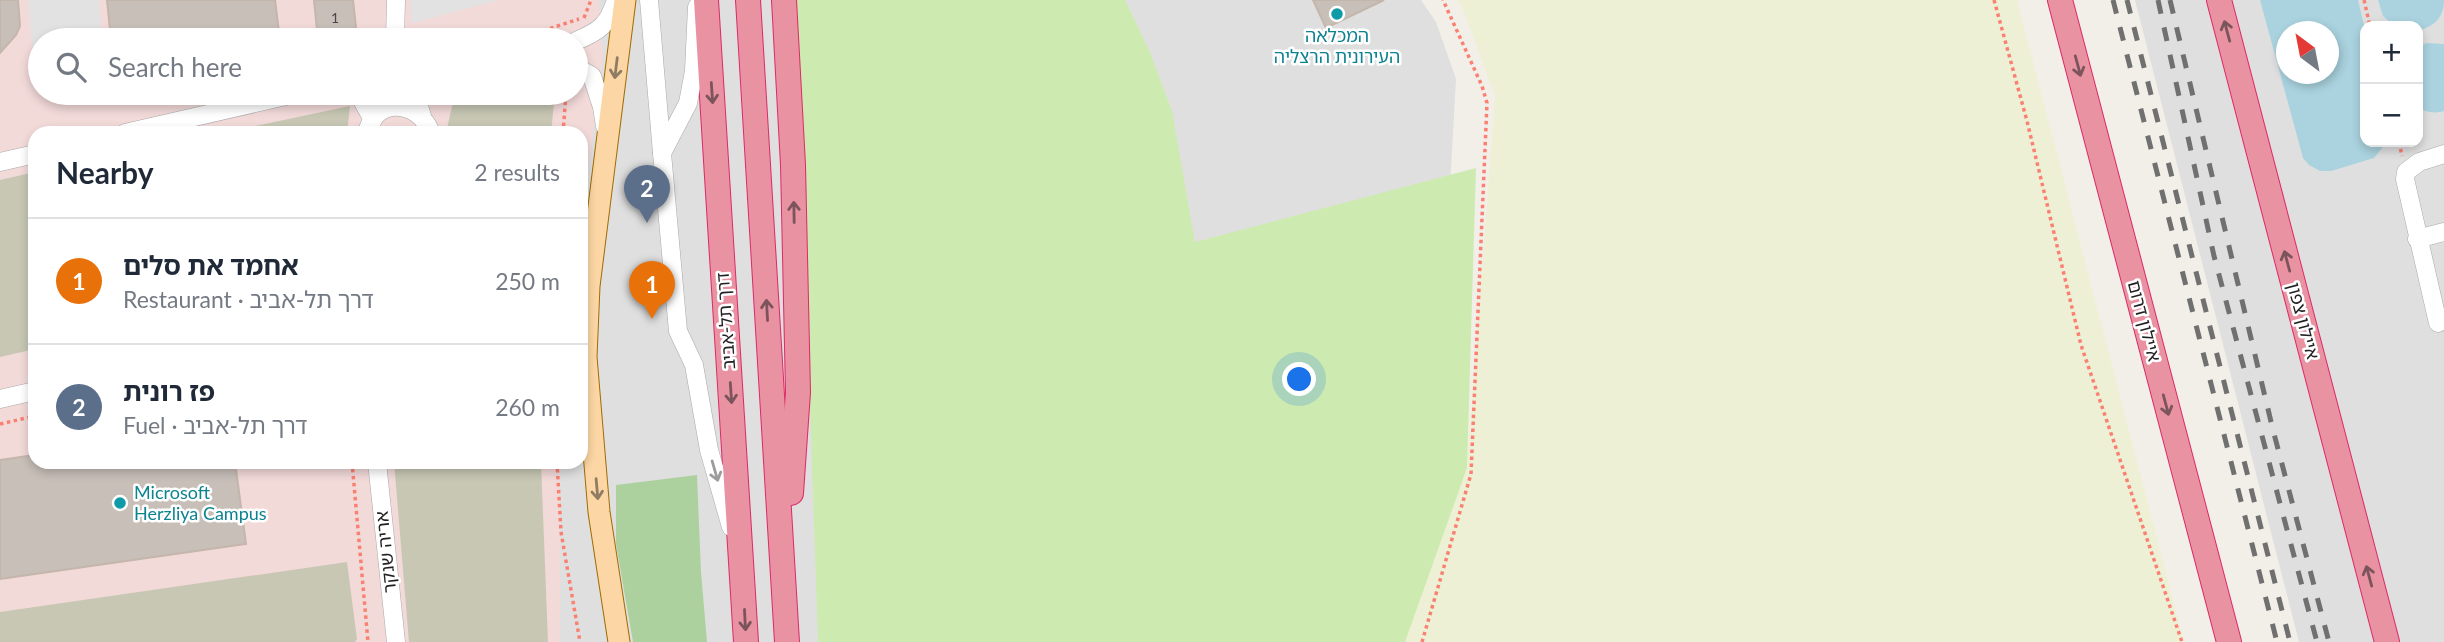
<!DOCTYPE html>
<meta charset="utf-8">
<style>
body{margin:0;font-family:Lato,"Noto Sans Hebrew",sans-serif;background:#f6f6f7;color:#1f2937}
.controls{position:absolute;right:21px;top:21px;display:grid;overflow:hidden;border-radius:14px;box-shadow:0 4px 10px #0003}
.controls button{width:63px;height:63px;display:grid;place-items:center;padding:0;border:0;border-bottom:2px solid #e0e1e3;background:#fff;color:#1f2937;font:35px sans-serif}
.compass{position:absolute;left:2276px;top:21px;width:63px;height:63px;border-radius:50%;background:#fff;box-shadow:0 4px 10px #0003;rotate:328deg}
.you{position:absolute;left:1300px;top:380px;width:24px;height:24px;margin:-18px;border:5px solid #fff;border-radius:50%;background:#1a73e8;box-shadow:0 0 0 10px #1a73e833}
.badge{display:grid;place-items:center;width:46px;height:46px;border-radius:50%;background:#d40000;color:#fff;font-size:23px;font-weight:700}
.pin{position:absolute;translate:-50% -58px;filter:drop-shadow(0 2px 4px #0008)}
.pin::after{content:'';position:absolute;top:37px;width:24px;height:21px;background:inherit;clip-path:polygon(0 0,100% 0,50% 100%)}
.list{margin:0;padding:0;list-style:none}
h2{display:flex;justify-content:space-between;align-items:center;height:91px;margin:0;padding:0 28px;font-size:30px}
h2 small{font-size:23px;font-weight:400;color:#747a83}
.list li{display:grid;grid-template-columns:46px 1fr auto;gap:21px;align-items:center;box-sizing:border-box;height:126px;padding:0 28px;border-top:2px solid #e0e1e3}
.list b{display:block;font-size:26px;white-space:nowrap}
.list p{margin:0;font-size:23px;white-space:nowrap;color:#747a83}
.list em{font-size:23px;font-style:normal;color:#747a83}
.icon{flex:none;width:38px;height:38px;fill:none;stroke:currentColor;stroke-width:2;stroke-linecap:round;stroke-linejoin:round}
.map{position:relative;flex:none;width:2444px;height:642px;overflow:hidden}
.search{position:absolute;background:#fff;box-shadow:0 4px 10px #0003;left:28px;top:28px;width:560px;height:77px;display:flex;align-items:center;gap:18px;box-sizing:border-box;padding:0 24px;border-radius:38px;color:#747a83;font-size:26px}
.panel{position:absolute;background:#fff;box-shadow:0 4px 10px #0003;left:28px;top:126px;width:560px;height:343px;border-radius:21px}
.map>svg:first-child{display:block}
</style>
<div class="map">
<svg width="2444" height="642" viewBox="0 0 2444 642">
<rect width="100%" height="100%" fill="#f2efe9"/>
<g fill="#e0dfdf" fill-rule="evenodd">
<path d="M0,0H1421L1436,22L1456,79L1433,490L1410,642H0ZM40,40H576V93H40ZM35,133H581V462H35Z"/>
<path d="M2135,0H2444V642H2299ZM2365,26H2418V142H2365ZM2286,32H2328V74H2286Z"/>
</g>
<path fill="#f2dad9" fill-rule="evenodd" d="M0,0H599L603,58L581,225V133H35V462H560V642H0ZM40,40H576V93H40Z"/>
<g fill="#c7c7b4">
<polygon points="455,93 555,93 551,133 446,133"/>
<polygon points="350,106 347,133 222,133"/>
<polygon points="35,172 35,349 0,357 0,180"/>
<polygon points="394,462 541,462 548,642 409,642"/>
<polygon points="347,562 357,639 355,642 0,642 0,612"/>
</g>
<polygon fill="#eef0d5" points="1457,0 2017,0 2184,642 1403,642 1467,467 1495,96 1464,12"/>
<polygon fill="#cdebb0" points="796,0 1125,0 1149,50 1172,111 1195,242 1476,168 1467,468 1405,642 818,642"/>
<polygon fill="#add19e" points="697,475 701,572 707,642 633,642 616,544 616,485"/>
<g fill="#e2e2e2">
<polygon points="28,0 99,0 102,40 40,40 40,70 34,71"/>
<polygon points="410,0 499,0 412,23"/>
</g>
<g fill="#aad3df" fill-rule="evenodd">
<path d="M2260,0H2358L2365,30V142H2387L2374,158L2331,171H2320L2309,165L2303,158ZM2286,32H2328V74H2286Z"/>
<path d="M2378,0H2444C2444,18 2434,26 2418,31V26L2393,25L2383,16Z"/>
<path d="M2427,43L2444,44V111C2435,114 2426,112 2418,108V47Z"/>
</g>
<g fill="#c7bfb8" stroke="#c4b6ab" stroke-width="2">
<polygon points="0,0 18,0 20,26 16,35 0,53"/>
<polygon points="107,0 275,0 280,40 111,40"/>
<polygon points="314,0 353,0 357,37 318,40"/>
<polygon points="1313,0 1384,0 1326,28"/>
<polygon points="35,455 35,462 235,462 246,544 0,579 0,460"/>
</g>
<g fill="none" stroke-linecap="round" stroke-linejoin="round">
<g stroke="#a9a9a9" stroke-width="19">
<g id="minor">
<polyline points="649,0 662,153"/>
<polyline points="697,7 694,71 688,103 662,153 678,331 694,365 709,450 731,527"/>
<polyline points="395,40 396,0"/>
<path d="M576,41C600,31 608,25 616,0"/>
<polyline points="576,67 592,76 602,107 605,126"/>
<polyline points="358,93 373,120"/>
<polyline points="415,93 422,116"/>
<polyline points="125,133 299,93"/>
<path d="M367,133C375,96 419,100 431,133"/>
<polyline points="0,162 35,154"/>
<polyline points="2417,239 2444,232"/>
<polyline points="2438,323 2405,179 2406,172 2419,162 2444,154"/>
<polyline points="0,399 35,391"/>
<polyline points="377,462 396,642"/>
</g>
</g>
<g stroke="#a06b00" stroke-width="23">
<polyline id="major" points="619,642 599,512 586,357 589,286 625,0"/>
</g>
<g stroke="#dc2a67" stroke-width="26">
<g id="highway">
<polyline points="706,0 746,642"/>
<polyline points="748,0 787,642"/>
<polyline points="784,0 793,165 798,392 791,493"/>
<polyline points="2060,0 2229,642"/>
<polyline points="2219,0 2387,642"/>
</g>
</g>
<g stroke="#fa8072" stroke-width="3.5" stroke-dasharray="3.5 3.5" stroke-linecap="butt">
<polyline points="1994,0 2027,121 2081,345 2182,642"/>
<polyline points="2364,0 2370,26"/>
<polyline points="584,18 591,0"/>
<polyline points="426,40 427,37 441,40"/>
<polyline points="460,40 542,31 579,19"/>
<polyline points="548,40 562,36"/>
<polyline points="563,133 566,93"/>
<polyline points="2399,142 2402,156"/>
<polyline points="0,424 35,416"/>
<polyline points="352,462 368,642"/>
<polyline points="557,462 561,532 580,642"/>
<polyline points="1422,642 1471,474 1487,103 1482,86 1443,0"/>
</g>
<use href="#minor" stroke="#fff" stroke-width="18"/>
<use href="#major" stroke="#fcd6a4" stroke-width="21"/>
<use href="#highway" stroke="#e892a2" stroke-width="24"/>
<g stroke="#707070" stroke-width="5" stroke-dasharray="14 14" stroke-linecap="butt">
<polyline points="2113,0 2277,642"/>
<polyline points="2127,0 2290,642"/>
<polyline points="2158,0 2214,256 2317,642"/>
<polyline points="2170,0 2273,430 2329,642"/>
</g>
</g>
<defs><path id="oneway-shaft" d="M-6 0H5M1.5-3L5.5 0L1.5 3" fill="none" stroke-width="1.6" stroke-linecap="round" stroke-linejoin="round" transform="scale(1.75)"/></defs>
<g stroke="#7b545c">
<use href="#oneway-shaft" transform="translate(2227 31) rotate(-105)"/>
<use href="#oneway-shaft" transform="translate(2078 66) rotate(75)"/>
<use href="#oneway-shaft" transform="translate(712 93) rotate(86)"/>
<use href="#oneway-shaft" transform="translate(794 212) rotate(-91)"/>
<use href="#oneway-shaft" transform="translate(2287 261) rotate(-105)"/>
<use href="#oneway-shaft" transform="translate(767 310) rotate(-93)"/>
<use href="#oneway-shaft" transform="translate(731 393) rotate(86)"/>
<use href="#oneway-shaft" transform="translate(2166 405) rotate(75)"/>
<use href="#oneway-shaft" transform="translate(2369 576) rotate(-105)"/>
<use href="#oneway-shaft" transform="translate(745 620) rotate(87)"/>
</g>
<g stroke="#8f7c63">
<use href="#oneway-shaft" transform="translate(616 68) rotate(97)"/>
<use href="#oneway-shaft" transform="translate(597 489) rotate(85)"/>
</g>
<use stroke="#9c9c9c" href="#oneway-shaft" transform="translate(715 471) rotate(74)"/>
<g fill="#0f9aa8" stroke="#fff" stroke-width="2.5">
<circle cx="1337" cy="14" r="7"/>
<circle cx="120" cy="503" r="7"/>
</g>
<g text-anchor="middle" stroke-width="5" stroke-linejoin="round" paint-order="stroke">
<g font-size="14" fill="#4b4948">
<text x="335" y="23">1</text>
</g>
<g font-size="18" fill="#0d838f" stroke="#fff">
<text x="1337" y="42">המכלאה<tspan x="1337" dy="21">העירונית הרצליה</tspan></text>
<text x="134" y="499" text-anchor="start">Microsoft<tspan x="134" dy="21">Herzliya Campus</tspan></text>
</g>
<g font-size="18" fill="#222" stroke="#fff">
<text transform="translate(726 321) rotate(-94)" y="6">דרך תל-אביב</text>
<text transform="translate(2144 321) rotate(75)" y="6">איילון דרום</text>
<text transform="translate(2303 321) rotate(75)" y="6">איילון צפון</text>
<text transform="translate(386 552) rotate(-96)" y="6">אריה שנקר</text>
</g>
</g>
</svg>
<div class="controls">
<button>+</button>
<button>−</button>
</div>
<svg class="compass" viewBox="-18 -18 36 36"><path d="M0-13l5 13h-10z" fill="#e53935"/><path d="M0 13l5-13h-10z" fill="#747a83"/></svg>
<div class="you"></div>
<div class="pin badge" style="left:652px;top:319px;background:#e8710a">1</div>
<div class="pin badge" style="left:647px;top:223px;background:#5c6f8a">2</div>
<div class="search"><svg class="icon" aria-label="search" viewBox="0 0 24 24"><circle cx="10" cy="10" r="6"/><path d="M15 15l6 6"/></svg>Search here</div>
<section class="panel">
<h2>Nearby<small>2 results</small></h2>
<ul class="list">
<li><span class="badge" style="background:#e8710a">1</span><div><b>אחמד את סלים</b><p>Restaurant · דרך תל-אביב</p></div><em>250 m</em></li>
<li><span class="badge" style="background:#5c6f8a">2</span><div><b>פז רונית</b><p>Fuel · דרך תל-אביב</p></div><em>260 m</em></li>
</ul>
</section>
</div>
